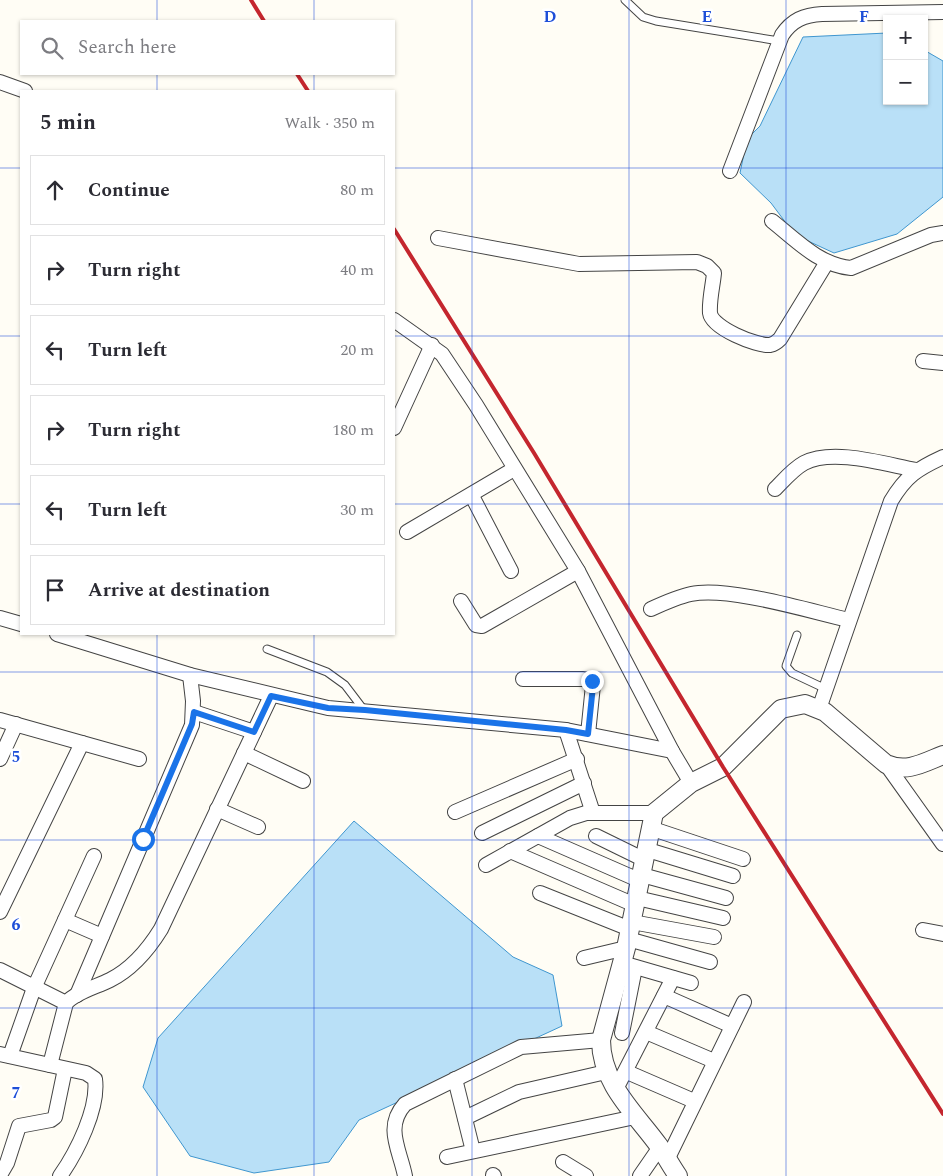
<!DOCTYPE html>
<meta charset="utf-8">
<style>
body{margin:0;font-family:Spectral,serif;background:#f2f2f3;color:#2b2b33}
.controls{position:absolute;right:15px;top:15px;display:grid;overflow:hidden;border-radius:0px;box-shadow:0 1px 4px #0004}
.controls button{width:45px;height:45px;display:grid;place-items:center;padding:0;border:0;border-bottom:1px solid #e1e1e2;background:#fff;color:#2b2b33;font:25px sans-serif}
.stop{position:absolute;width:15px;height:15px;margin:-11px;border:4px solid #1a73e8;border-radius:50%;background:#fff}
.stop.end{background:#1a73e8;border-color:#fff;box-shadow:0 1px 5px #0008}
.list{margin:0;padding:0;list-style:none}
h2{display:flex;justify-content:space-between;align-items:center;height:65px;margin:0;padding:0 20px;font-size:21px}
h2 small{font-size:16px;font-weight:400;color:#7c7c81}
.list li{display:grid;grid-template-columns:32px 1fr auto;gap:15px;align-items:center;box-sizing:border-box;height:70px;margin:0 10px 10px;padding:0 10px;border:1px solid #e1e1e2;border-radius:0px}
.list b{display:block;font-size:19px;white-space:nowrap}
.list em{font-size:16px;font-style:normal;color:#7c7c81}
.icon{flex:none;width:28px;height:28px;fill:none;stroke:currentColor;stroke-width:2;stroke-linecap:round;stroke-linejoin:round}
.map{position:relative;flex:none;width:943px;height:1176px;overflow:hidden}
.search{position:absolute;background:#fff;box-shadow:0 1px 4px #0004;left:20px;top:20px;width:375px;height:55px;display:flex;align-items:center;gap:12px;box-sizing:border-box;padding:0 18px;border-radius:0px;color:#7c7c81;font-size:19px}
.panel{position:absolute;background:#fff;box-shadow:0 1px 4px #0004;left:20px;top:90px;width:375px;height:545px;border-radius:0px}
.map>svg:first-child{display:block}
</style>
<div class="map">
<svg width="943" height="1176" viewBox="0 0 943 1176">
<rect width="100%" height="100%" fill="#fffdf5"/>
<g fill="#b9e0f7" stroke="#3f96cf">
<polygon points="887,33 887,101 924,101 924,50 943,61 943,197 897,234 834,253 795,235 771,203 740,173 747,139 760,126 803,37"/>
<polygon points="354,821 513,957 553,975 562,1026 359,1120 329,1162 254,1173 190,1156 143,1087 158,1038"/>
</g>
<g fill="none" stroke-linecap="round" stroke-linejoin="round">
<g stroke="#444" stroke-width="9">
<g id="service">
<polyline points="625,0 643,17 656,21 779,41"/>
<polyline points="797,635 786,666 792,673 826,689"/>
<polyline points="267,649 327,672 345,685 364,710"/>
</g>
</g>
<g stroke="#444" stroke-width="16">
<g id="minor">
<polyline points="0,82 25,91"/>
<path d="M730,171L782,35C792,20 804,15 822,14L943,12"/>
<path d="M772,221C796,240 819,265 851,268L931,235L943,233"/>
<path d="M438,238L579,264L697,262L707,266L714,273C713,285 709,300 710,313C712,328 756,346 770,345C774,344 777,342 780,339L827,262"/>
<polyline points="394,320 442,354 476,405 578,571 672,751 691,783"/>
<polyline points="923,361 943,363"/>
<polyline points="394,428 432,345"/>
<path d="M775,489C783,481 793,469 804,463C833,448 884,464 916,470"/>
<polyline points="472,496 511,571"/>
<polyline points="407,532 514,469"/>
<polyline points="461,601 476,625 482,626 578,571"/>
<path d="M651,609C664,603 677,597 691,594C728,586 809,611 849,620"/>
<polyline points="0,618 21,624"/>
<polyline points="57,634 190,675 328,708 566,730 672,751"/>
<polyline points="523,679 583,679 592,681 593,685 588,734"/>
<path d="M819,709L891,501C906,476 917,469 943,457"/>
<polyline points="194,712 254,732"/>
<polyline points="0,720 139,759"/>
<polyline points="566,730 593,813"/>
<polyline points="244,753 303,781"/>
<polyline points="0,759 16,724"/>
<polyline points="886,764 943,844"/>
<polyline points="217,809 258,827"/>
<polyline points="455,812 577,759"/>
<polyline points="650,828 743,859"/>
<polyline points="482,833 584,783"/>
<polyline points="538,836 641,881"/>
<polyline points="596,836 645,860"/>
<polyline points="648,850 733,876"/>
<polyline points="510,851 635,905"/>
<polyline points="486,865 570,818 586,813 654,813"/>
<polyline points="642,875 726,898"/>
<polyline points="540,893 630,929"/>
<polyline points="637,898 723,918"/>
<polyline points="0,912 82,743"/>
<polyline points="65,920 102,936"/>
<polyline points="632,922 714,937"/>
<polyline points="923,930 943,934"/>
<polyline points="628,939 710,962"/>
<polyline points="584,958 626,948"/>
<polyline points="622,963 691,983"/>
<polyline points="0,970 66,1003"/>
<polyline points="77,995 192,725 193,701 190,675"/>
<polyline points="664,996 732,1026"/>
<polyline points="646,1032 714,1061"/>
<polyline points="622,1033 635,968"/>
<path d="M0,1054L86,1073L95,1079C99,1108 77,1152 60,1176"/>
<polyline points="10,1056 34,988 94,856"/>
<path d="M50,1065L66,1003C76,992 96,987 110,980C132,969 148,950 161,929L271,696"/>
<polyline points="627,1072 694,1101"/>
<polyline points="455,1079 473,1151"/>
<polyline points="616,1089 673,978"/>
<polyline points="465,1118 519,1092 606,1072"/>
<polyline points="447,1157 635,1117"/>
<polyline points="667,1160 744,1002"/>
<polyline points="563,1162 586,1176"/>
<polyline points="0,1175 7,1163 19,1126 51,1120 55,1117 65,1069"/>
<polyline points="493,1175 494,1176"/>
<path d="M405,1176C400,1150 384,1127 405,1104L521,1047L601,1040"/>
<polyline points="640,1176 660,1147"/>
</g>
</g>
<g stroke="#444" stroke-width="20">
<path id="tertiary" d="M678,1176C671,1166 666,1156 659,1146C636,1114 601,1084 601,1040L626,948L654,813L691,783L723,767L781,709L805,704L825,712L886,764C907,773 923,763 943,755"/>
</g>
<use href="#service" stroke="#fff" stroke-width="7"/>
<use href="#minor" stroke="#fff" stroke-width="14"/>
<use href="#tertiary" stroke="#fff" stroke-width="18"/>
<g stroke="#c4262e" stroke-width="4">
<polyline points="251,0 264,21"/>
<polyline points="297,74 308,91"/>
<polyline points="394,229 534,453 723,767 943,1114"/>
</g>
</g>
<g fill="none" stroke-linecap="round" stroke-linejoin="round">
<polyline stroke="#1a73e8" stroke-width="6" points="143,839 192,724 194,712 254,732 271,696 328,708 365,710 566,730 588,734 593,686 592,681"/>
</g>
<path fill="none" stroke="#1d4ed8" stroke-width="1" stroke-opacity="0.55" d="M157,0V21M314,0V21M472,0V1176M629,0V1176M786,0V1176M157,74V91M314,74V91M0,168H21M394,168H943M0,336H21M394,336H943M0,504H21M394,504H943M157,634V1176M314,634V1176M0,672H943M0,840H943M0,1008H943"/>
<g font-size="16" text-anchor="middle" font-weight="bold" fill="#1d4ed8" stroke="#fff" stroke-width="5" stroke-linejoin="round" paint-order="stroke">
<text x="550" y="22">D</text>
<text x="707" y="22">E</text>
<text x="864" y="22">F</text>
<text x="16" y="762">5</text>
<text x="16" y="930">6</text>
<text x="16" y="1098">7</text>
</g>
</svg>
<div class="controls">
<button>+</button>
<button>−</button>
</div>
<div class="stop" style="left:143px;top:839px"></div>
<div class="stop end" style="left:592px;top:681px"></div>
<div class="search"><svg class="icon" aria-label="search" viewBox="0 0 24 24"><circle cx="10" cy="10" r="6"/><path d="M15 15l6 6"/></svg>Search here</div>
<section class="panel">
<h2>5 min<small>Walk · 350 m</small></h2>
<ul class="list">
<li><svg class="icon" aria-label="ahead" viewBox="0 0 24 24"><path d="M12 20V5M6 11l6-6 6 6"/></svg><div><b>Continue</b></div><em>80 m</em></li>
<li><svg class="icon" aria-label="right" viewBox="0 0 24 24"><path d="M7 20v-9h11M14 6l5 5-5 5"/></svg><div><b>Turn right</b></div><em>40 m</em></li>
<li><svg class="icon" aria-label="left" viewBox="0 0 24 24"><path d="M17 20v-9H6M10 6l-5 5 5 5"/></svg><div><b>Turn left</b></div><em>20 m</em></li>
<li><svg class="icon" aria-label="right" viewBox="0 0 24 24"><path d="M7 20v-9h11M14 6l5 5-5 5"/></svg><div><b>Turn right</b></div><em>180 m</em></li>
<li><svg class="icon" aria-label="left" viewBox="0 0 24 24"><path d="M17 20v-9H6M10 6l-5 5 5 5"/></svg><div><b>Turn left</b></div><em>30 m</em></li>
<li><svg class="icon" aria-label="arrive" viewBox="0 0 24 24"><path d="M6 21V4h12l-3 4 3 4H6"/></svg><div><b>Arrive at destination</b></div></li>
</ul>
</section>
</div>
